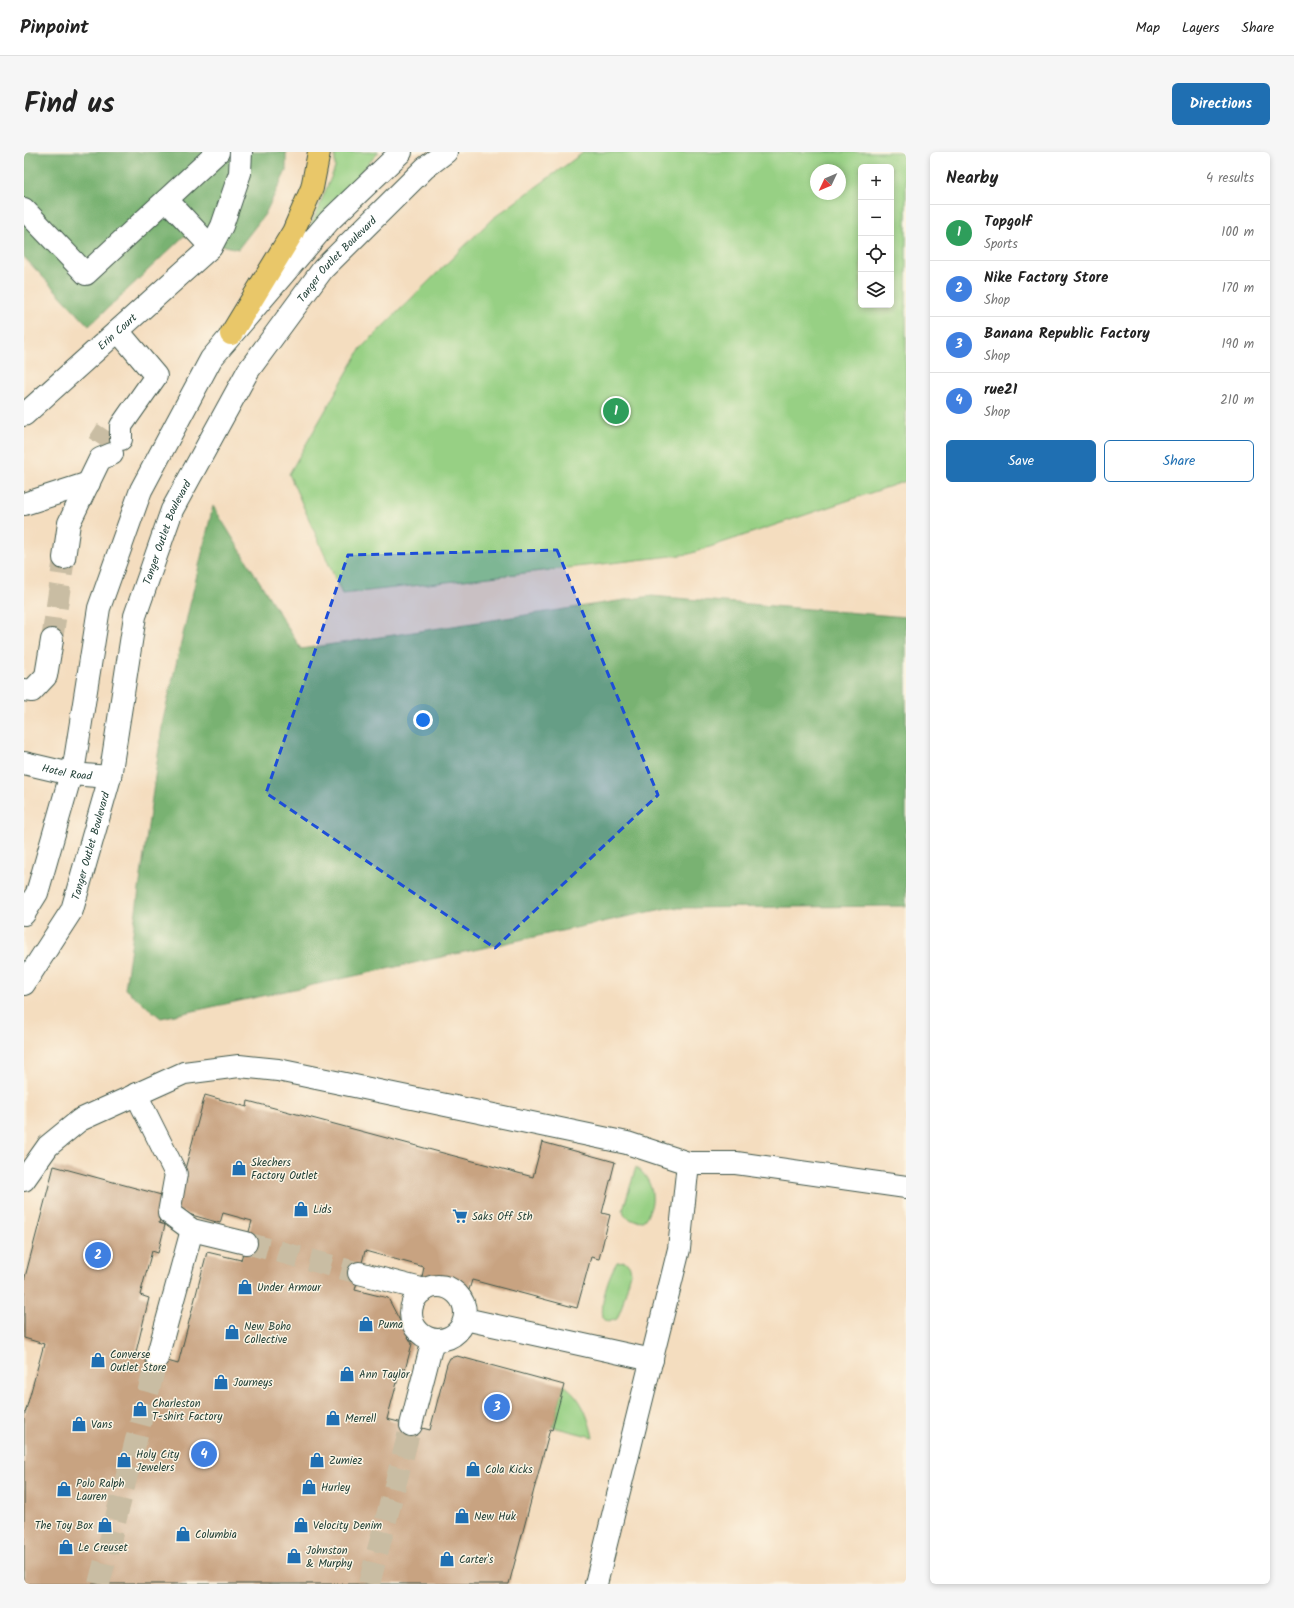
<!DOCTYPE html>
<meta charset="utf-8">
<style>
body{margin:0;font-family:Kalam,sans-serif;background:#f6f6f6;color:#222}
.controls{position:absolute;right:12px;top:12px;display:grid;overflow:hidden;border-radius:6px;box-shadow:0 2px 6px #0003}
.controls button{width:36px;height:36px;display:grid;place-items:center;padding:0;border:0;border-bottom:1px solid #e0e0e0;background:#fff;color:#222;font:20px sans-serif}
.compass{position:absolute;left:786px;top:12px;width:36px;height:36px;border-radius:50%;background:#fff;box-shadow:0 2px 6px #0003;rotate:226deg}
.you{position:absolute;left:399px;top:568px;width:14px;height:14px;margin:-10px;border:3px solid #fff;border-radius:50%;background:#1a73e8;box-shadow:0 0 0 6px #1a73e833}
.badge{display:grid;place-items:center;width:26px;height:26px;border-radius:50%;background:#1f6fb2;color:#fff;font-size:13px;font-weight:700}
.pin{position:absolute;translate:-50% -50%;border:2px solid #fff;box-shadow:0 1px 4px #0006}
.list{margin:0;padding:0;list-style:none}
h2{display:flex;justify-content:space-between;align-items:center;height:52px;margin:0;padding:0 16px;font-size:17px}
h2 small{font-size:13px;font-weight:400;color:#767676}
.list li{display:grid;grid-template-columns:26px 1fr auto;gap:12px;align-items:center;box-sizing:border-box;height:56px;padding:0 16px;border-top:1px solid #e0e0e0}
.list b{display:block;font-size:15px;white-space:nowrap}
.list p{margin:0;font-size:13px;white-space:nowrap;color:#767676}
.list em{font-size:13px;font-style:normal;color:#767676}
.actions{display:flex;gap:8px;padding:12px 16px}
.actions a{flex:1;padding:9px 0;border:1px solid #1f6fb2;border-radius:6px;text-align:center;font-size:14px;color:#1f6fb2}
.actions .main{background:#1f6fb2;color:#fff}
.icon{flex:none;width:22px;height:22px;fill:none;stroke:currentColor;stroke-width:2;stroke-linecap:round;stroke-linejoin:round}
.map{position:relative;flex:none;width:882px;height:1432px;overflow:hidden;border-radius:6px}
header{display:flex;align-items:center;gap:24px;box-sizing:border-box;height:56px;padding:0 20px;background:#fff;border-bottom:1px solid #e0e0e0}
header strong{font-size:19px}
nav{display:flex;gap:22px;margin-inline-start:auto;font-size:14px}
.intro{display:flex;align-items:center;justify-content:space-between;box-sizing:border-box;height:96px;padding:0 24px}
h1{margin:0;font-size:28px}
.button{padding:10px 18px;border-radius:6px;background:#1f6fb2;color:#fff;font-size:14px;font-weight:700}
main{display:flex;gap:24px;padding:0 24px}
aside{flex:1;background:#fff;border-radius:6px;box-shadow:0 2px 6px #0003}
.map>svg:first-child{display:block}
</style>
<header>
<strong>Pinpoint</strong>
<nav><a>Map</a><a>Layers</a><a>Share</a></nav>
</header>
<div class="intro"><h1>Find us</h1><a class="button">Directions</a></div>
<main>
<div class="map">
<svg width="882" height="1432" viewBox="0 0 882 1432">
<rect width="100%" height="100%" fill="#fcf5e5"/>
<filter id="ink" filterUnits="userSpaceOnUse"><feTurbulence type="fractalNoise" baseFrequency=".025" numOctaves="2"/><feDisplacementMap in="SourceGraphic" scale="8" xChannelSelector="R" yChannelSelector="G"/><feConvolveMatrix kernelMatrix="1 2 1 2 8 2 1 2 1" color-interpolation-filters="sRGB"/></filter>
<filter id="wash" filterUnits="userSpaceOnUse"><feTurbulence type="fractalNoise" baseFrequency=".012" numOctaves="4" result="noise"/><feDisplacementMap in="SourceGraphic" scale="16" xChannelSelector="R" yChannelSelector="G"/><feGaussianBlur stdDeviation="0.9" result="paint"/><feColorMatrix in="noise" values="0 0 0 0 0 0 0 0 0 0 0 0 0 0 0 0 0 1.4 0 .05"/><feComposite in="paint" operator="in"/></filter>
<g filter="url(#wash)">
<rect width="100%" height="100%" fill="#f4ddbf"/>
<g fill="#97d084" stroke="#5b865c" fill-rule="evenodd">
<polygon points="311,0 355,0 285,78 311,16"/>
<path d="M560,0H882V329L665,402L318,442L265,322L337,196L468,67ZM837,15H867V153H837ZM792,18H816V42H792Z"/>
<path d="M612,1015C630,1028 634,1053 619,1069L608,1068L601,1064L599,1058Z"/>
<path d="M601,1109L606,1115L607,1121L597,1157L593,1167L584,1170L579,1166C576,1150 584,1124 593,1110Z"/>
<path d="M540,1233C558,1246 564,1264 569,1285L529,1275Z"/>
</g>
<g fill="#79b272" stroke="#4c7853">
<polygon points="0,0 262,0 262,19 241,62 214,97 160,84 65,174 0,105"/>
<polygon points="189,354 277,497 627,444 882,465 882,754 643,756 137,866 101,837 139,568"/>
</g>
<g id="blocks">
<polygon fill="#c8a381" points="181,943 223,955 224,949 509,1025 518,990 591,1010 578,1061 586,1063 575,1107 567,1105 553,1156 448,1128 445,1138 398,1125 400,1115 341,1099 331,1138 364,1146 388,1192 381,1218 377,1216 363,1267 406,1278 423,1212 426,1206 433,1204 540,1233 528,1278 526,1277 485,1432 0,1432 0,1265 20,1192 0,1186 0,1129 30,1014 141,1044 135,1071 141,1073 134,1101 128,1099 116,1143 125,1146 112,1200 154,1212 183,1100 217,1108 228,1069 199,1061 196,1071 150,1058"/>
</g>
</g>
<g filter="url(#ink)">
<use href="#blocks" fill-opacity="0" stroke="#3f5549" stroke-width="1"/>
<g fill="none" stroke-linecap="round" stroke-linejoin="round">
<g stroke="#c9bda3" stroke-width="22" stroke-dasharray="22 11" stroke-linecap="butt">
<polyline points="74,292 83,278"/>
<polyline points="28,488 40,406"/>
<polyline points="222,1091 335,1121"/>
<polyline points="75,1432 133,1206"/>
<polyline points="345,1432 387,1273"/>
</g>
<g stroke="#3f5549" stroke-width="24">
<g id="minor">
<polyline points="143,48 187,95"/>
<polyline points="0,57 62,122 194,0"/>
<polyline points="94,179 132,224 97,274 97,287"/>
<path id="s1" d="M0,263L187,95L198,74L216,21L217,0"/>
<polyline points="0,352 65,331"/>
<polyline points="40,406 45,371 76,307 88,302"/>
<polyline points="0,538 8,539 22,524 28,488"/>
<path id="s2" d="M0,611L47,622L86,625"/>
<polyline points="0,762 13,741 51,608 75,456 117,338 187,207 305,69 377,0"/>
<path id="s3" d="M0,832L48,758L86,625L111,464L148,358L224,219L299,117L401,16L422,0"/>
<polyline points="112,942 152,1022 145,1061 168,1078 222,1091"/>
<polyline points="0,1028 24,994 56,968 160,921 215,914 254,918 603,991 664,1011 712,1011 882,1035"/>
<polyline points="335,1121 401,1138"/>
<circle cx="414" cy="1161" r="27"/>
<polyline points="441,1167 628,1208"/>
<polyline points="133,1206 168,1078"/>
<polyline points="387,1273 409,1188"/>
<polyline points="572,1432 655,1097 664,1011"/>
</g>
</g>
<g stroke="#3f5549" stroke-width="24">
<polyline id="highway" points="207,182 269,80 288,36 295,0"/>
</g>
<use href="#minor" stroke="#fff" stroke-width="22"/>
<use href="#highway" stroke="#e9c769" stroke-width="22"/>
</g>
</g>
<path fill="#1d4ed8" fill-opacity="0.2" stroke="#1d4ed8" stroke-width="3" stroke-dasharray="8 5" stroke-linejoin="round" d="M533,398L634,643L471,796L242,641L324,403Z"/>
<defs>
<g id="shop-bare" transform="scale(1.2)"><path d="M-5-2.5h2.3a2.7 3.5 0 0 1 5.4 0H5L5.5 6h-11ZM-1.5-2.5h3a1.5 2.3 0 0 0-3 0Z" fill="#1f6fb2" stroke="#fcf5e5" stroke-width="2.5" paint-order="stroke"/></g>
<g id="supermarket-bare" transform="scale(1.2)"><path d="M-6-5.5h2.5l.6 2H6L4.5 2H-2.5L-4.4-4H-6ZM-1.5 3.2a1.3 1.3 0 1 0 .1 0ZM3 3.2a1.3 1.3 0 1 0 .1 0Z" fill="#1f6fb2" stroke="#fcf5e5" stroke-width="2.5" paint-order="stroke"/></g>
</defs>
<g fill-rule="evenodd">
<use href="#shop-bare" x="215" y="1016"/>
<use href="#shop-bare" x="277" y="1057"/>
<use href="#supermarket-bare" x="436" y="1064"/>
<use href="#shop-bare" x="221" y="1135"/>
<use href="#shop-bare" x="342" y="1172"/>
<use href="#shop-bare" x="208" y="1180"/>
<use href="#shop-bare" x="74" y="1208"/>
<use href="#shop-bare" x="323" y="1222"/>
<use href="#shop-bare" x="197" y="1230"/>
<use href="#shop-bare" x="116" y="1257"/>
<use href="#shop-bare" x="309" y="1266"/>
<use href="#shop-bare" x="55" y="1272"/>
<use href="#shop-bare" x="100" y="1308"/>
<use href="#shop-bare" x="293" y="1308"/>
<use href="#shop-bare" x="449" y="1317"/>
<use href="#shop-bare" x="285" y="1335"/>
<use href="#shop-bare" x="40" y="1337"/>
<use href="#shop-bare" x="438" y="1364"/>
<use href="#shop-bare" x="81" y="1373"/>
<use href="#shop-bare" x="277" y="1373"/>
<use href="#shop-bare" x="159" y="1382"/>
<use href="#shop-bare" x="42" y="1395"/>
<use href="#shop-bare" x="270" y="1404"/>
<use href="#shop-bare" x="423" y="1407"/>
</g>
<g text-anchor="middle" stroke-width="3" stroke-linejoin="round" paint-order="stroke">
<g font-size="11" fill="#1f3d34" stroke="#fcf5e5">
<text dy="4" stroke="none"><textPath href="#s3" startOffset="803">Tanger Outlet Boulevard</textPath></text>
<text dy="4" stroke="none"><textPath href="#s1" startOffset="125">Erin Court</textPath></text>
<text dy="4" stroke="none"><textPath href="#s3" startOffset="479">Tanger Outlet Boulevard</textPath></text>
<text dy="4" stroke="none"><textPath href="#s2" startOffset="44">Hotel Road</textPath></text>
<text dy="4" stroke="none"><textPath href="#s3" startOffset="155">Tanger Outlet Boulevard</textPath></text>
</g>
<g font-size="11" fill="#1f3d34" stroke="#fcf5e5" text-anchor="start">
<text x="227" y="1014">Skechers<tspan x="227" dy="13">Factory Outlet</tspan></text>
<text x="289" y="1061">Lids</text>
<text x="448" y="1068">Saks Off 5th</text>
<text x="233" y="1139">Under Armour</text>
<text x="354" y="1176">Puma</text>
<text x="220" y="1178">New Boho<tspan x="220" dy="13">Collective</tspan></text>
<text x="86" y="1206">Converse<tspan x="86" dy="13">Outlet Store</tspan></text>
<text x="335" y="1226">Ann Taylor</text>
<text x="209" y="1234">Journeys</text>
<text x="128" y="1255">Charleston<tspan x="128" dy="13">T-shirt Factory</tspan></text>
<text x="321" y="1270">Merrell</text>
<text x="67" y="1276">Vans</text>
<text x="112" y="1306">Holy City<tspan x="112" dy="13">Jewelers</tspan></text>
<text x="305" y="1312">Zumiez</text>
<text x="461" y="1321">Cola Kicks</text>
<text x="52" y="1335">Polo Ralph<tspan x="52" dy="13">Lauren</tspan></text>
<text x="297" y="1339">Hurley</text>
<text x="450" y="1368">New Huk</text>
<text x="69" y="1377" text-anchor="end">The Toy Box</text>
<text x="289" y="1377">Velocity Denim</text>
<text x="171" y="1386">Columbia</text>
<text x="54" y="1399">Le Creuset</text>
<text x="282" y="1402">Johnston<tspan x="282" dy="13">&amp; Murphy</tspan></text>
<text x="435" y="1411">Carter's</text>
</g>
</g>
</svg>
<div class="controls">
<button>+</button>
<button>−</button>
<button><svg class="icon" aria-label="locate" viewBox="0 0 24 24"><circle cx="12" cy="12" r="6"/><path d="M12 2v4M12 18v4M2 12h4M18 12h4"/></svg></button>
<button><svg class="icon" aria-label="layers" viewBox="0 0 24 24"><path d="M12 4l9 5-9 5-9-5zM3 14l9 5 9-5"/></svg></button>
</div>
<svg class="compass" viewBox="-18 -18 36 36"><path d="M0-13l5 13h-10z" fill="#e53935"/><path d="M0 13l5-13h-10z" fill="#767676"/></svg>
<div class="you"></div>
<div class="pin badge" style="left:592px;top:259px;background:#2e9e5b">1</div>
<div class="pin badge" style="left:74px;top:1103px;background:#3f7fe0">2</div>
<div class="pin badge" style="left:473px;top:1255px;background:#3f7fe0">3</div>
<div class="pin badge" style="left:180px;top:1302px;background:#3f7fe0">4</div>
</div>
<aside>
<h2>Nearby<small>4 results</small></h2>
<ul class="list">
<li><span class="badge" style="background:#2e9e5b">1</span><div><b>Topgolf</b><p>Sports</p></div><em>100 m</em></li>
<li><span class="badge" style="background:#3f7fe0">2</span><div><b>Nike Factory Store</b><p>Shop</p></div><em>170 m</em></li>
<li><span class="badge" style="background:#3f7fe0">3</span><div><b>Banana Republic Factory</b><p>Shop</p></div><em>190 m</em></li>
<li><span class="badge" style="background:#3f7fe0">4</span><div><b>rue21</b><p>Shop</p></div><em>210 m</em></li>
</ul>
<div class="actions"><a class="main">Save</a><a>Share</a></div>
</aside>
</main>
